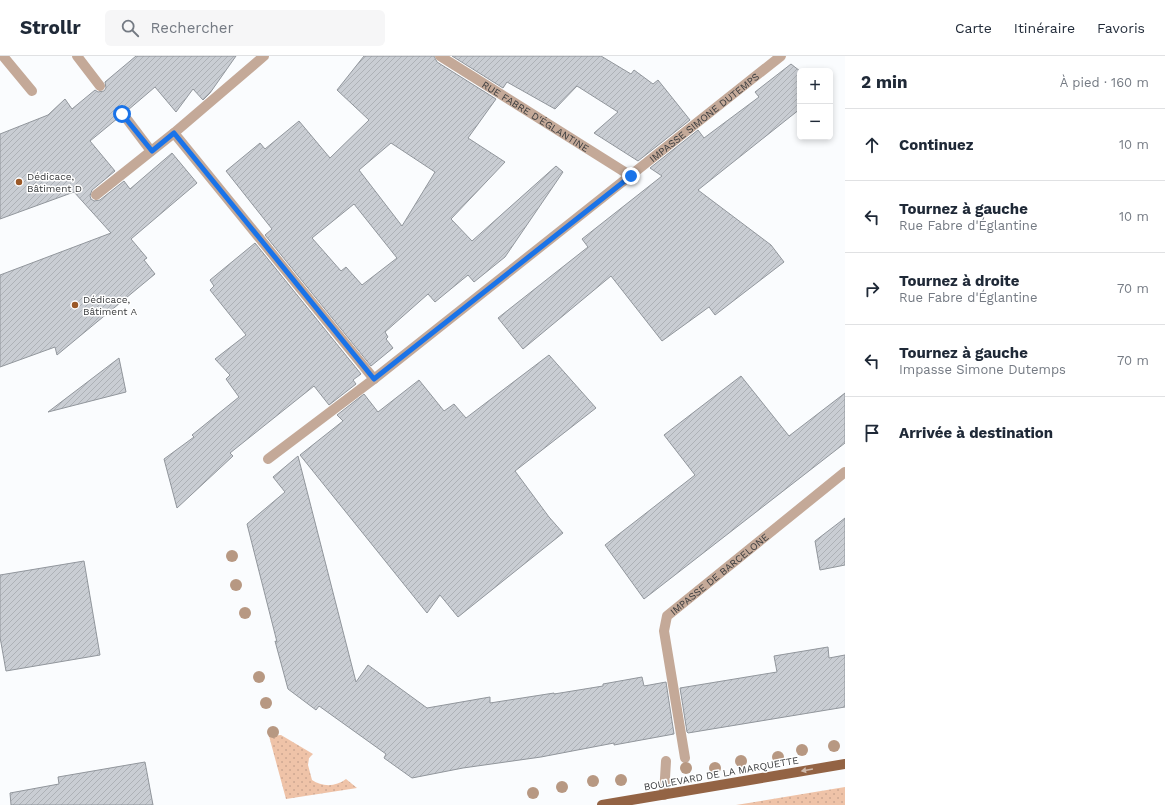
<!DOCTYPE html>
<html lang="fr">
<meta charset="utf-8">
<style>
body{margin:0;font-family:"Work Sans",sans-serif;background:#f6f6f7;color:#1f2937}
.controls{position:absolute;right:12px;top:12px;display:grid;overflow:hidden;border-radius:6px;box-shadow:0 2px 6px #0003}
.controls button{width:36px;height:36px;display:grid;place-items:center;padding:0;border:0;border-bottom:1px solid #e0e1e3;background:#fff;color:#1f2937;font:20px sans-serif}
.stop{position:absolute;width:12px;height:12px;margin:-9px;border:3px solid #1a73e8;border-radius:50%;background:#fff}
.stop.end{background:#1a73e8;border-color:#fff;box-shadow:0 1px 4px #0008}
.list{margin:0;padding:0;list-style:none}
h2{display:flex;justify-content:space-between;align-items:center;height:52px;margin:0;padding:0 16px;font-size:17px}
h2 small{font-size:13px;font-weight:400;color:#747a83}
.list li{display:grid;grid-template-columns:26px 1fr auto;gap:12px;align-items:center;box-sizing:border-box;height:72px;padding:0 16px;border-top:1px solid #e0e1e3}
.list b{display:block;font-size:15px;white-space:nowrap}
.list p{margin:0;font-size:13px;white-space:nowrap;color:#747a83}
.list em{font-size:13px;font-style:normal;color:#747a83}
.icon{flex:none;width:22px;height:22px;fill:none;stroke:currentColor;stroke-width:2;stroke-linecap:round;stroke-linejoin:round}
.map{position:relative;flex:none;width:845px;height:749px;overflow:hidden}
header{display:flex;align-items:center;gap:24px;box-sizing:border-box;height:56px;padding:0 20px;background:#fff;border-bottom:1px solid #e0e1e3}
header strong{font-size:19px}
nav{display:flex;gap:22px;margin-inline-start:auto;font-size:14px}
.search{width:280px;height:36px;background:#f6f6f7;display:flex;align-items:center;gap:10px;box-sizing:border-box;padding:0 14px;border-radius:6px;color:#747a83;font-size:15px}
main{display:flex}
aside{flex:1;background:#fff}
.map>svg:first-child{display:block}
</style>
<header>
<strong>Strollr</strong>
<div class="search"><svg class="icon" aria-label="search" viewBox="0 0 24 24"><circle cx="10" cy="10" r="6"/><path d="M15 15l6 6"/></svg>Rechercher</div>
<nav><a>Carte</a><a>Itinéraire</a><a>Favoris</a></nav>
</header>
<main>
<div class="map">
<svg width="845" height="749" viewBox="0 0 845 749">
<defs>
<pattern id="grass-dots" width="8" height="8" patternUnits="userSpaceOnUse"><rect width="8" height="8" fill="#efc3a8"/><path d="M2 2h.1M6 6h.1" fill="none" stroke="#cea892" stroke-width="1.8" stroke-linecap="round"/></pattern>
<pattern id="building-hatch" width="6" height="6" patternUnits="userSpaceOnUse"><rect width="6" height="6" fill="#c9cdd3"/><path d="M-1 1l2-2M0 6l6-6M5 7l2-2" fill="none" stroke="#adb1b6"/></pattern>
</defs>
<rect width="100%" height="100%" fill="#fafcfe"/>
<g fill="url(#grass-dots)">
<path d="M281,679L313,698L309,702L308,709L312,724C322,731 336,731 346,723L357,732L286,743L269,680Z"/>
<polygon points="845,731 845,749 736,749"/>
</g>
<g fill="url(#building-hatch)" stroke="#91969c" fill-rule="evenodd">
<polygon points="136,0 236,0 210,37 203,44 193,33 176,56 155,31 128,54 123,52 119,53 117,58 118,62 90,85 115,115 92,134 90,140 91,143 94,145 100,144 124,125 130,133 172,97 197,127 131,183 147,202 144,204 155,218 57,299 55,291 0,311 0,219 111,177 74,136 0,163 0,78 48,59 65,43 72,53 95,34 98,36 104,35 106,32 105,26"/>
<path d="M364,0H434L437,6L496,43L468,82L505,106L451,163L472,185L556,110L563,116L505,201L474,226L468,219L435,246L428,238L385,276L388,281L386,283L393,292L371,310L265,179L272,173L226,115L260,87L265,93L299,65L330,102L369,64L337,34ZM391,87L435,116L402,170L359,114ZM354,148L397,202L362,229L346,211L341,215L312,182Z"/>
<polygon points="452,0 601,0 631,18 634,14 653,28 658,24 690,64 638,105 594,77 618,56 577,30 555,53 507,26 503,32"/>
<polygon points="791,8 800,15 800,53 698,134 771,189 784,206 715,259 709,251 662,285 611,220 523,293 498,262 588,191 582,183 662,120 650,112 698,74 704,82 759,41 755,36"/>
<polygon points="255,187 361,318 353,324 356,328 329,349 314,330 230,397 233,400 177,452 164,403 194,381 192,379 239,341 226,323 230,319 215,303 246,279 210,234 214,230 210,224"/>
<polygon points="549,299 596,352 515,415 549,461 563,477 458,561 440,539 427,557 300,399 343,365 337,359 364,338 378,356 419,324 444,355 454,348 466,362"/>
<polygon points="119,302 126,336 48,356"/>
<polygon points="741,320 789,380 845,337 845,387 644,543 605,489 695,419 664,379"/>
<polygon points="298,400 356,626 368,609 427,652 490,641 490,647 554,637 554,638 603,630 603,628 642,621 644,630 666,626 674,678 614,689 614,687 541,701 463,712 412,722 384,702 386,698 319,650 316,654 288,633 275,585 277,586 247,468 285,436 273,421"/>
<polygon points="845,462 845,509 820,514 815,485"/>
<polygon points="84,505 100,599 6,615 0,581 0,519"/>
<polygon points="828,591 829,602 845,599 845,651 688,677 687,676 680,632 777,616 774,600"/>
<polygon points="145,706 153,749 11,749 10,737 59,728 58,721"/>
</g>
<g fill="none" stroke-linecap="round" stroke-linejoin="round">
<g stroke="#c4a998" stroke-width="10">
<polyline points="3,0 32,35"/>
<polyline points="77,0 100,30"/>
<polyline points="123,58 151,95"/>
<polyline points="664,739 666,705"/>
</g>
<g stroke="#c4a998" stroke-width="10">
<polyline points="264,0 174,77 374,323"/>
<path id="s1" d="M440,0L631,120"/>
<polyline points="96,139 174,77"/>
<path id="s2" d="M268,403L374,323L781,0"/>
<path id="s3" d="M685,702L664,575L667,560L845,416"/>
</g>
<polyline stroke="#936344" stroke-width="10" points="602,749 845,708"/>
</g>
<g fill="#b79882">
<circle cx="232" cy="500" r="6"/>
<circle cx="236" cy="529" r="6"/>
<circle cx="245" cy="557" r="6"/>
<circle cx="259" cy="621" r="6"/>
<circle cx="266" cy="647" r="6"/>
<circle cx="273" cy="676" r="6"/>
<circle cx="834" cy="690" r="6"/>
<circle cx="802" cy="694" r="6"/>
<circle cx="778" cy="701" r="6"/>
<circle cx="741" cy="705" r="6"/>
<circle cx="686" cy="712" r="6"/>
<circle cx="715" cy="712" r="6"/>
<circle cx="621" cy="724" r="6"/>
<circle cx="593" cy="725" r="6"/>
<circle cx="562" cy="731" r="6"/>
<circle cx="533" cy="737" r="6"/>
</g>
<defs><path id="oneway-solid" d="M-6-.8H1V-3.2L6.5 0L1 3.2V.8H-6Z"/></defs>
<use fill="#ceb9ab" href="#oneway-solid" transform="translate(807 714) rotate(170)"/>
<g fill="none" stroke-linecap="round" stroke-linejoin="round">
<polyline stroke="#1a73e8" stroke-width="5" points="122,58 152,95 174,77 374,323 631,120"/>
</g>
<g fill="#9b5827" stroke="#fff" stroke-width="1.5">
<circle cx="19" cy="126" r="4"/>
<circle cx="75" cy="249" r="4"/>
</g>
<g text-anchor="middle" stroke-width="3" stroke-linejoin="round" paint-order="stroke">
<g font-size="10" fill="#393b3d" stroke="#fff">
<text dy="4" stroke="none"><textPath href="#s1" startOffset="113">RUE FABRE D'ÉGLANTINE</textPath></text>
<text dy="4" stroke="none"><textPath href="#s2" startOffset="554">IMPASSE SIMONE DUTEMPS</textPath></text>
<text dy="4" stroke="none"><textPath href="#s3" startOffset="211">IMPASSE DE BARCELONE</textPath></text>
<text transform="translate(721 717) rotate(-10)" y="4">BOULEVARD DE LA MARQUETTE</text>
</g>
<g font-size="10" fill="#393b3d" stroke="#fff" text-anchor="start">
<text x="27" y="124">Dédicace,<tspan x="27" dy="12">Bâtiment D</tspan></text>
<text x="83" y="247">Dédicace,<tspan x="83" dy="12">Bâtiment A</tspan></text>
</g>
</g>
</svg>
<div class="controls">
<button>+</button>
<button>−</button>
</div>
<div class="stop" style="left:122px;top:58px"></div>
<div class="stop end" style="left:631px;top:120px"></div>
</div>
<aside>
<h2>2 min<small>À pied · 160 m</small></h2>
<ul class="list">
<li><svg class="icon" aria-label="ahead" viewBox="0 0 24 24"><path d="M12 20V5M6 11l6-6 6 6"/></svg><div><b>Continuez</b></div><em>10 m</em></li>
<li><svg class="icon" aria-label="left" viewBox="0 0 24 24"><path d="M17 20v-9H6M10 6l-5 5 5 5"/></svg><div><b>Tournez à gauche</b><p>Rue Fabre d'Églantine</p></div><em>10 m</em></li>
<li><svg class="icon" aria-label="right" viewBox="0 0 24 24"><path d="M7 20v-9h11M14 6l5 5-5 5"/></svg><div><b>Tournez à droite</b><p>Rue Fabre d'Églantine</p></div><em>70 m</em></li>
<li><svg class="icon" aria-label="left" viewBox="0 0 24 24"><path d="M17 20v-9H6M10 6l-5 5 5 5"/></svg><div><b>Tournez à gauche</b><p>Impasse Simone Dutemps</p></div><em>70 m</em></li>
<li><svg class="icon" aria-label="arrive" viewBox="0 0 24 24"><path d="M6 21V4h12l-3 4 3 4H6"/></svg><div><b>Arrivée à destination</b></div></li>
</ul>
</aside>
</main>
